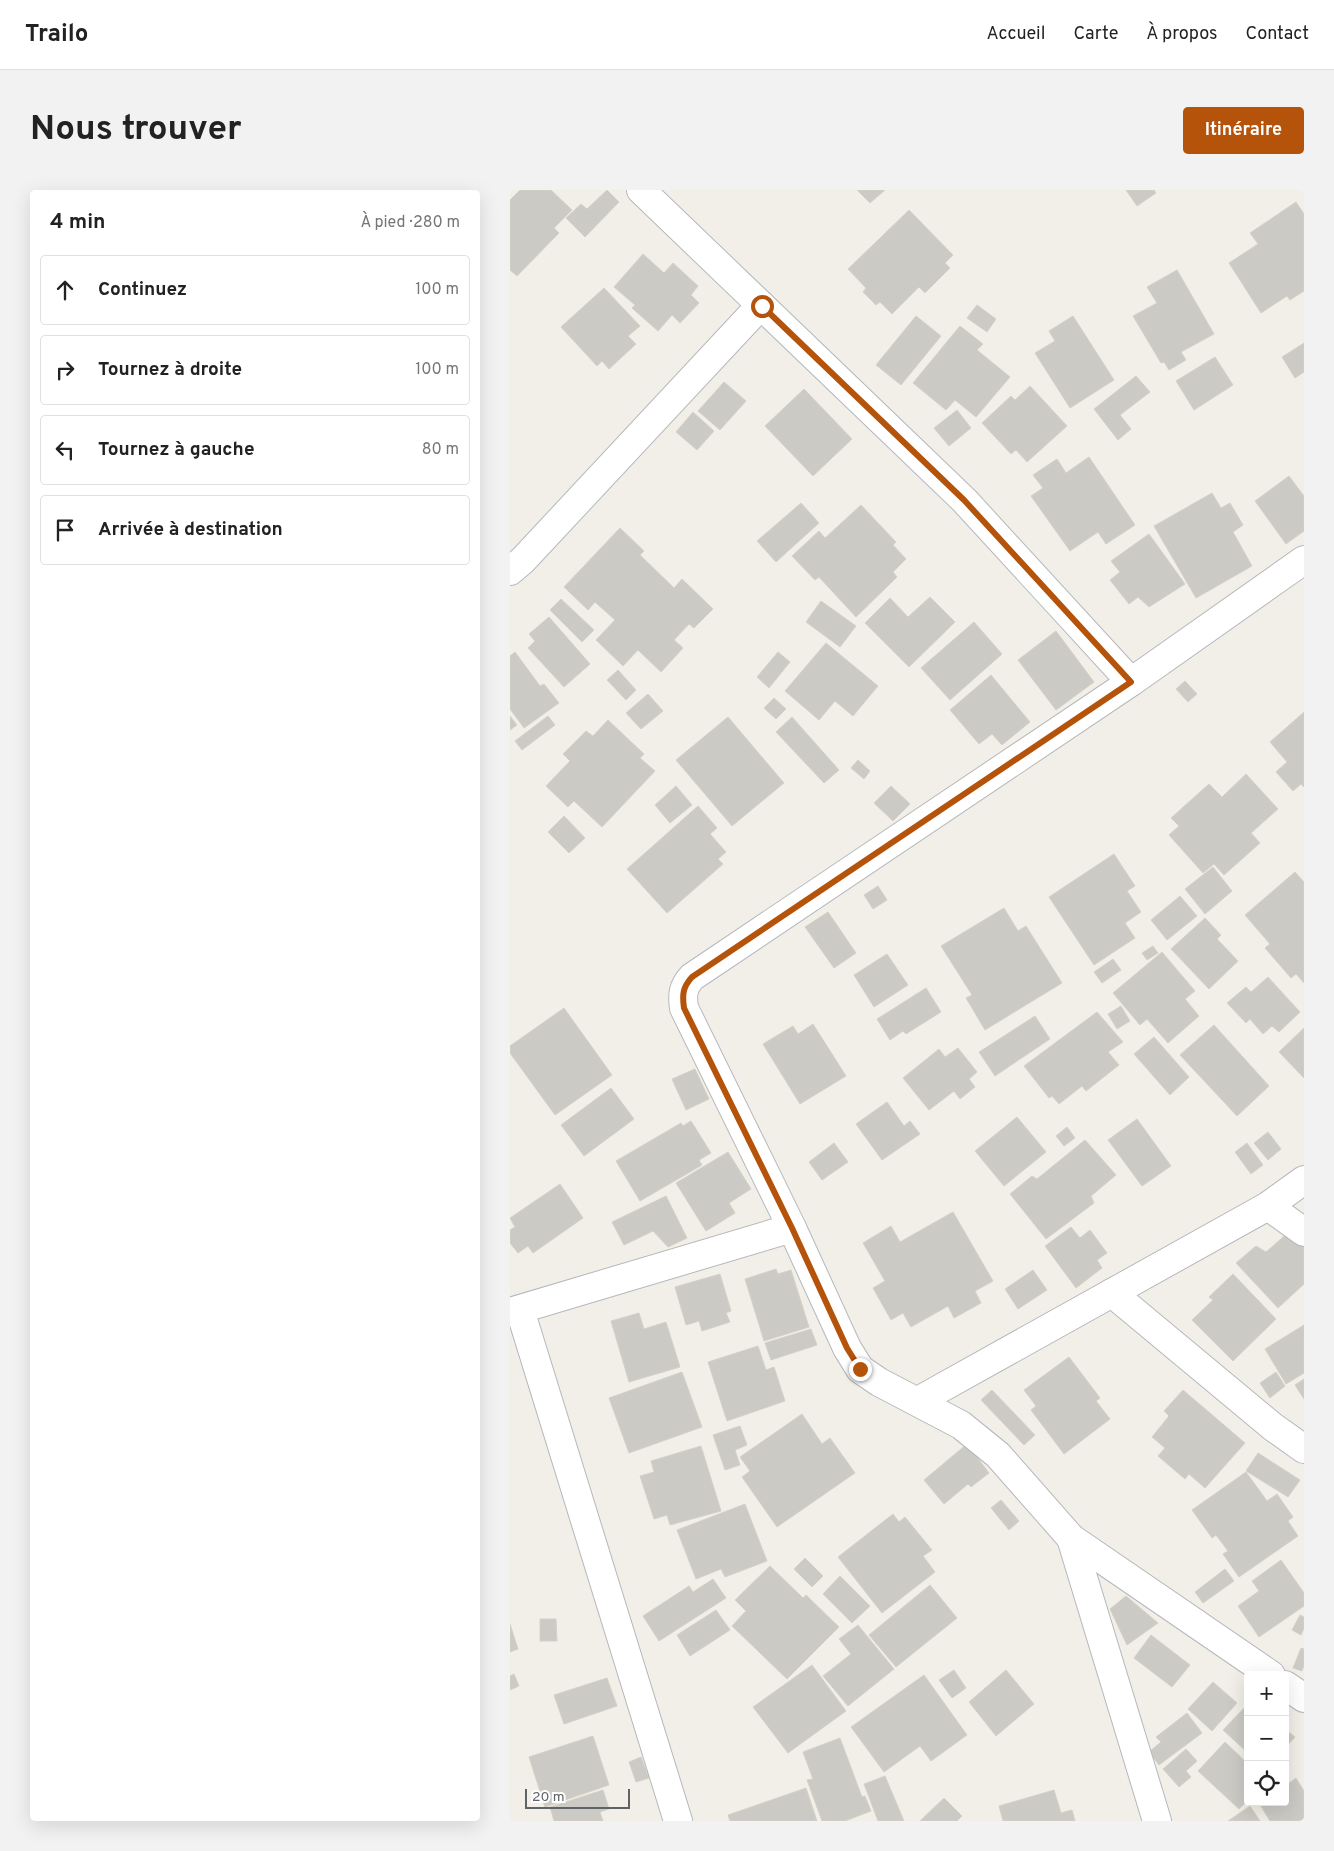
<!DOCTYPE html>
<html lang="fr">
<meta charset="utf-8">
<style>
body{margin:0;font-family:Overpass,sans-serif;background:#f2f2f2;color:#222}
.controls{position:absolute;right:15px;bottom:15px;display:grid;overflow:hidden;border-radius:5px;box-shadow:0 5px 20px #0002}
.controls button{width:45px;height:45px;display:grid;place-items:center;padding:0;border:0;border-bottom:1px solid #e0e0e0;background:#fff;color:#222;font:25px sans-serif}
.scale{position:absolute;left:15px;bottom:12px;width:105px;box-sizing:border-box;padding-left:5px;border:2px solid #5f6368;border-top:0;font-size:14px;line-height:18px;white-space:nowrap;color:#5f6368;-webkit-text-stroke:4px #fff;paint-order:stroke}
.stop{position:absolute;width:15px;height:15px;margin:-11px;border:4px solid #b45309;border-radius:50%;background:#fff}
.stop.end{background:#b45309;border-color:#fff;box-shadow:0 1px 5px #0008}
.list{margin:0;padding:0;list-style:none}
h2{display:flex;justify-content:space-between;align-items:center;height:65px;margin:0;padding:0 20px;font-size:21px}
h2 small{font-size:16px;font-weight:400;color:#767676}
.list li{display:grid;grid-template-columns:32px 1fr auto;gap:15px;align-items:center;box-sizing:border-box;height:70px;margin:0 10px 10px;padding:0 10px;border:1px solid #e0e0e0;border-radius:5px}
.list b{display:block;font-size:19px;white-space:nowrap}
.list em{font-size:16px;font-style:normal;color:#767676}
.icon{flex:none;width:28px;height:28px;fill:none;stroke:currentColor;stroke-width:2;stroke-linecap:round;stroke-linejoin:round}
.map{position:relative;flex:none;width:794px;height:1631px;overflow:hidden;border-radius:5px}
header{display:flex;align-items:center;gap:30px;box-sizing:border-box;height:70px;padding:0 25px;background:#fff;border-bottom:1px solid #e0e0e0}
header strong{font-size:24px}
nav{display:flex;gap:28px;margin-inline-start:auto;font-size:18px}
.intro{display:flex;align-items:center;justify-content:space-between;box-sizing:border-box;height:120px;padding:0 30px}
h1{margin:0;font-size:35px}
.button{padding:12px 22px;border-radius:5px;background:#b45309;color:#fff;font-size:18px;font-weight:700}
main{display:flex;gap:30px;padding:0 30px}
aside{flex:1;background:#fff;border-radius:5px;box-shadow:0 5px 20px #0002}
.map>svg:first-child{display:block}
</style>
<header>
<strong>Trailo</strong>
<nav><a>Accueil</a><a>Carte</a><a>À propos</a><a>Contact</a></nav>
</header>
<div class="intro"><h1>Nous trouver</h1><a class="button">Itinéraire</a></div>
<main>
<aside>
<h2>4 min<small>À pied · 280 m</small></h2>
<ul class="list">
<li><svg class="icon" aria-label="ahead" viewBox="0 0 24 24"><path d="M12 20V5M6 11l6-6 6 6"/></svg><div><b>Continuez</b></div><em>100 m</em></li>
<li><svg class="icon" aria-label="right" viewBox="0 0 24 24"><path d="M7 20v-9h11M14 6l5 5-5 5"/></svg><div><b>Tournez à droite</b></div><em>100 m</em></li>
<li><svg class="icon" aria-label="left" viewBox="0 0 24 24"><path d="M17 20v-9H6M10 6l-5 5 5 5"/></svg><div><b>Tournez à gauche</b></div><em>80 m</em></li>
<li><svg class="icon" aria-label="arrive" viewBox="0 0 24 24"><path d="M6 21V4h12l-3 4 3 4H6"/></svg><div><b>Arrivée à destination</b></div></li>
</ul>
</aside>
<div class="map">
<svg width="794" height="1631" viewBox="0 0 794 1631">
<rect width="100%" height="100%" fill="#f1efe8"/>
<g fill="#cccac5" stroke="#d6d1c6">
<polygon points="10,0 41,0 62,20 44,38 49,43 7,86 0,80 0,10"/>
<polygon points="97,0 109,12 75,47 56,28 71,14 77,19"/>
<polygon points="347,0 375,0 360,13"/>
<polygon points="616,0 644,0 646,3 627,16"/>
<polygon points="786,12 794,24 794,101 780,110 777,106 751,123 719,73 748,54 740,43"/>
<polygon points="399,20 443,65 435,73 440,78 415,103 409,97 382,124 370,112 366,115 353,102 356,98 338,79"/>
<polygon points="133,64 154,83 163,73 188,96 181,105 189,113 170,133 162,125 148,141 122,118 125,115 104,97"/>
<polygon points="667,80 704,144 671,162 676,170 659,180 654,172 651,173 623,126 647,113 637,97"/>
<polygon points="94,98 130,136 118,146 126,154 99,179 92,171 87,176 51,137"/>
<polygon points="467,115 486,129 477,142 457,128"/>
<polygon points="406,126 431,146 391,195 366,175"/>
<polygon points="563,126 604,190 560,218 525,163 545,151 539,141"/>
<polygon points="450,136 473,154 467,160 500,187 466,227 445,210 436,220 403,193"/>
<polygon points="794,153 794,182 785,188 772,167"/>
<polygon points="705,167 723,195 684,220 666,191"/>
<polygon points="626,186 640,202 610,225 621,239 608,250 584,219"/>
<polygon points="214,192 236,211 210,240 188,221"/>
<polygon points="520,196 557,236 517,272 506,260 501,264 472,233 501,206 505,210"/>
<polygon points="294,199 342,249 303,286 255,236"/>
<polygon points="447,220 461,238 439,256 424,238"/>
<polygon points="183,222 204,241 187,260 166,242"/>
<polygon points="579,267 625,335 596,354 588,342 560,361 521,306 533,298 523,285 547,269 556,283"/>
<polygon points="779,286 794,306 794,341 776,354 745,311"/>
<polygon points="702,303 711,318 720,313 733,335 723,342 742,376 686,408 644,336"/>
<polygon points="291,313 309,333 266,372 247,351"/>
<polygon points="351,315 386,352 383,355 396,369 383,382 387,387 346,427 309,387 305,390 282,366 309,341 315,348"/>
<polygon points="110,338 134,361 130,365 164,398 172,389 203,419 184,438 179,434 164,450 173,458 151,482 128,460 113,476 86,450 105,430 85,412 78,420 54,397"/>
<polygon points="639,344 675,394 639,417 628,407 619,414 600,390 610,382 601,371"/>
<polygon points="420,407 445,432 399,477 355,433 380,408 398,427"/>
<polygon points="51,409 84,440 72,452 40,420"/>
<polygon points="311,411 346,436 330,457 296,432"/>
<polygon points="39,427 80,474 54,497 18,458 25,451 19,444"/>
<polygon points="464,432 492,464 440,510 411,478"/>
<polygon points="546,441 584,492 546,520 508,470"/>
<polygon points="316,453 368,496 343,526 325,511 309,530 275,501"/>
<polygon points="5,462 30,496 34,494 49,513 14,538 0,519 0,466"/>
<polygon points="268,462 280,472 259,498 247,487"/>
<polygon points="108,480 126,500 116,510 97,490"/>
<polygon points="481,485 520,532 492,555 482,544 469,554 440,520"/>
<polygon points="675,491 687,504 678,512 666,499"/>
<polygon points="138,504 153,521 131,539 116,523"/>
<polygon points="264,508 276,519 266,529 254,518"/>
<polygon points="794,522 794,597 791,594 783,601 766,582 777,572 760,552"/>
<polygon points="0,526 7,535 0,540"/>
<polygon points="38,526 45,535 12,560 5,551"/>
<polygon points="218,527 274,593 222,636 166,570"/>
<polygon points="282,527 329,580 314,593 266,542"/>
<polygon points="98,530 134,564 130,568 145,581 92,637 64,611 58,617 36,596 60,571 53,564 76,541 83,546"/>
<polygon points="348,570 360,581 354,589 341,578"/>
<polygon points="736,584 768,619 741,643 750,653 714,685 704,674 693,683 659,645 669,636 661,628 699,594 712,607"/>
<polygon points="166,596 182,615 160,633 145,615"/>
<polygon points="381,596 400,614 383,631 364,613"/>
<polygon points="188,616 207,638 200,644 216,662 208,669 213,674 157,723 117,679"/>
<polygon points="54,626 75,648 59,663 38,642"/>
<polygon points="604,664 625,696 617,701 631,722 615,733 625,748 584,775 539,707"/>
<polygon points="703,677 722,701 695,724 675,699"/>
<polygon points="785,682 794,692 794,793 786,784 781,788 755,758 760,754 735,725"/>
<polygon points="368,696 377,710 363,719 354,705"/>
<polygon points="670,706 687,726 657,750 641,730"/>
<polygon points="494,718 508,741 516,736 552,793 475,840 456,808 462,805 431,756"/>
<polygon points="318,722 346,763 324,778 295,737"/>
<polygon points="695,728 711,745 707,749 728,771 699,799 661,759"/>
<polygon points="643,756 648,763 637,770 632,763"/>
<polygon points="652,762 685,801 675,809 689,826 658,853 637,829 630,835 603,803"/>
<polygon points="377,764 398,795 364,817 344,785"/>
<polygon points="603,769 611,780 592,793 584,782"/>
<polygon points="758,787 790,822 769,842 762,836 753,844 740,829 736,833 717,813 736,797 741,802"/>
<polygon points="416,798 431,822 396,844 393,841 380,850 367,829"/>
<polygon points="611,816 620,831 607,839 598,824"/>
<polygon points="54,818 102,885 45,925 0,863 0,856"/>
<polygon points="587,822 613,852 598,862 609,875 576,901 572,896 549,914 542,906 539,908 514,876"/>
<polygon points="525,826 540,849 485,886 469,862"/>
<polygon points="303,834 336,886 290,914 253,854 283,836 288,844"/>
<polygon points="704,835 759,896 727,926 670,865"/>
<polygon points="794,838 794,888 769,862"/>
<polygon points="644,847 679,887 660,905 624,864"/>
<polygon points="448,858 467,882 459,889 465,897 450,909 444,901 419,920 393,888 429,859 435,867"/>
<polygon points="185,879 199,909 176,920 162,889"/>
<polygon points="101,898 124,929 74,966 51,935"/>
<polygon points="377,912 394,936 400,931 410,944 372,970 346,934"/>
<polygon points="507,927 536,962 494,996 465,961"/>
<polygon points="627,929 661,976 632,996 598,950"/>
<polygon points="181,931 201,963 189,970 192,975 130,1011 106,971 171,933 173,936"/>
<polygon points="557,937 565,948 554,956 546,946"/>
<polygon points="758,942 771,959 758,970 744,953"/>
<polygon points="575,950 606,985 581,1006 584,1013 536,1049 500,1004 522,986 527,989"/>
<polygon points="324,953 338,972 312,990 299,972"/>
<polygon points="737,953 753,975 741,984 725,962"/>
<polygon points="218,962 241,999 219,1013 225,1023 196,1041 166,993"/>
<polygon points="50,994 73,1028 23,1063 18,1056 8,1063 0,1053 0,1040 5,1037 0,1028"/>
<polygon points="156,1006 177,1048 158,1057 143,1041 114,1055 102,1032"/>
<polygon points="443,1022 483,1091 465,1101 471,1113 444,1128 438,1116 401,1137 393,1123 381,1130 363,1098 375,1091 353,1053 381,1036 390,1052"/>
<polygon points="561,1037 570,1048 580,1040 597,1063 587,1070 592,1078 566,1098 535,1056"/>
<polygon points="780,1041 794,1057 794,1094 768,1118 726,1073 746,1056 756,1062"/>
<polygon points="266,1079 268,1084 281,1080 299,1137 254,1151 235,1089"/>
<polygon points="523,1080 537,1100 508,1119 495,1099"/>
<polygon points="210,1084 221,1121 216,1123 220,1132 192,1141 189,1131 176,1135 165,1097"/>
<polygon points="723,1084 766,1129 723,1171 682,1130 703,1110 699,1107"/>
<polygon points="129,1123 134,1139 156,1132 170,1177 119,1192 101,1131"/>
<polygon points="794,1135 794,1183 776,1194 755,1159"/>
<polygon points="301,1139 307,1155 261,1170 255,1153"/>
<polygon points="248,1156 256,1180 264,1177 275,1211 217,1231 198,1172"/>
<polygon points="559,1167 590,1208 586,1211 600,1229 554,1264 521,1220 526,1216 514,1200"/>
<polygon points="172,1182 192,1237 119,1263 99,1208"/>
<polygon points="766,1182 775,1196 760,1208 750,1193"/>
<polygon points="794,1189 794,1209 785,1195"/>
<polygon points="482,1200 525,1245 514,1255 471,1210"/>
<polygon points="673,1200 735,1253 695,1298 679,1284 675,1289 648,1266 655,1258 642,1247 659,1226 654,1221"/>
<polygon points="292,1224 312,1254 320,1248 345,1283 267,1337 232,1287 240,1281 230,1267"/>
<polygon points="230,1236 237,1255 225,1260 230,1275 215,1280 203,1245"/>
<polygon points="457,1254 479,1283 461,1297 458,1294 434,1314 414,1290"/>
<polygon points="191,1256 211,1321 160,1335 157,1325 144,1329 130,1286 144,1282 141,1271"/>
<polygon points="748,1263 790,1290 778,1307 736,1281"/>
<polygon points="736,1282 757,1311 767,1304 783,1327 778,1331 788,1346 729,1387 713,1364 718,1361 706,1345 702,1348 682,1320"/>
<polygon points="491,1310 509,1331 499,1340 481,1318"/>
<polygon points="235,1314 257,1371 215,1387 211,1379 186,1389 167,1340"/>
<polygon points="383,1324 389,1332 395,1327 422,1360 413,1366 425,1382 372,1423 328,1367"/>
<polygon points="295,1368 313,1386 302,1397 284,1379"/>
<polygon points="771,1370 794,1403 794,1416 749,1447 728,1416 749,1401 742,1391"/>
<polygon points="260,1376 293,1408 296,1405 329,1437 277,1489 222,1436 236,1421 225,1410"/>
<polygon points="715,1379 724,1391 693,1413 685,1402"/>
<polygon points="330,1386 360,1416 342,1433 313,1404"/>
<polygon points="203,1389 216,1408 149,1451 133,1426 179,1396 183,1402"/>
<polygon points="420,1395 447,1428 386,1477 359,1445"/>
<polygon points="616,1406 648,1433 617,1455 600,1419"/>
<polygon points="206,1420 220,1440 180,1466 167,1445"/>
<polygon points="790,1425 794,1427 794,1438 791,1445 782,1440"/>
<polygon points="30,1429 46,1429 47,1451 30,1451"/>
<polygon points="0,1434 8,1459 0,1462"/>
<polygon points="348,1435 384,1479 338,1516 313,1486 341,1464 329,1449"/>
<polygon points="641,1445 680,1475 662,1497 624,1468"/>
<polygon points="791,1458 794,1459 794,1475 792,1481 783,1478"/>
<polygon points="302,1475 336,1521 278,1563 243,1517"/>
<polygon points="444,1480 456,1498 442,1508 429,1490"/>
<polygon points="496,1480 524,1514 486,1546 459,1512"/>
<polygon points="4,1484 9,1496 0,1500 0,1486"/>
<polygon points="414,1485 457,1545 421,1571 410,1556 374,1582 341,1537"/>
<polygon points="97,1488 107,1516 54,1534 44,1505"/>
<polygon points="703,1492 727,1513 702,1541 678,1519"/>
<polygon points="738,1514 738,1563 713,1540"/>
<polygon points="677,1523 692,1543 649,1575 639,1562 651,1552 646,1547"/>
<polygon points="775,1539 785,1547 775,1558"/>
<polygon points="83,1546 99,1595 35,1617 19,1567"/>
<polygon points="330,1548 352,1607 355,1606 361,1621 335,1631 312,1631 297,1590 303,1589 293,1562"/>
<polygon points="715,1552 738,1574 738,1610 729,1619 688,1581"/>
<polygon points="676,1559 687,1571 676,1581 681,1587 669,1597 653,1579"/>
<polygon points="131,1567 139,1588 126,1592 119,1572"/>
<polygon points="375,1586 394,1631 368,1631 354,1594"/>
<polygon points="786,1588 794,1601 794,1631 760,1631 749,1613 775,1612 775,1596"/>
<polygon points="296,1598 307,1631 220,1631 218,1625"/>
<polygon points="93,1600 99,1619 90,1622 93,1631 44,1631 40,1617"/>
<polygon points="544,1600 551,1623 562,1620 565,1631 493,1631 489,1616"/>
<polygon points="434,1608 452,1626 447,1631 410,1631"/>
<polygon points="740,1616 750,1631 718,1631"/>
</g>
<g fill="none" stroke-linecap="round" stroke-linejoin="round">
<g stroke="#b5b8bc" stroke-width="30">
<g id="minor">
<polyline points="131,0 454,310 621,492"/>
<polyline points="0,381 13,370 251,115"/>
<polyline points="758,1016 794,1042"/>
<polyline points="602,1103 763,1237 794,1259"/>
<polyline points="10,1120 168,1631"/>
<polyline points="0,1122 282,1038"/>
<polyline points="408,1211 758,1016 794,990"/>
<polyline points="561,1348 647,1631"/>
<path d="M761,1485L561,1348L488,1265L451,1235L369,1192L350,1179L337,1158L282,1038L174,818C172,804 173,797 182,787L621,492L794,370"/>
<polyline points="775,1495 794,1508"/>
</g>
</g>
<use href="#minor" stroke="#fff" stroke-width="28"/>
</g>
<g fill="none" stroke-linecap="round" stroke-linejoin="round">
<path stroke="#b45309" stroke-width="6" d="M252,116L454,310L621,492L182,787C173,797 172,804 174,818L282,1038L337,1158L350,1179"/>
</g>
</svg>
<div class="controls">
<button>+</button>
<button>−</button>
<button><svg class="icon" aria-label="locate" viewBox="0 0 24 24"><circle cx="12" cy="12" r="6"/><path d="M12 2v4M12 18v4M2 12h4M18 12h4"/></svg></button>
</div>
<div class="scale">20 m</div>
<div class="stop" style="left:252px;top:116px"></div>
<div class="stop end" style="left:350px;top:1179px"></div>
</div>
</main>
